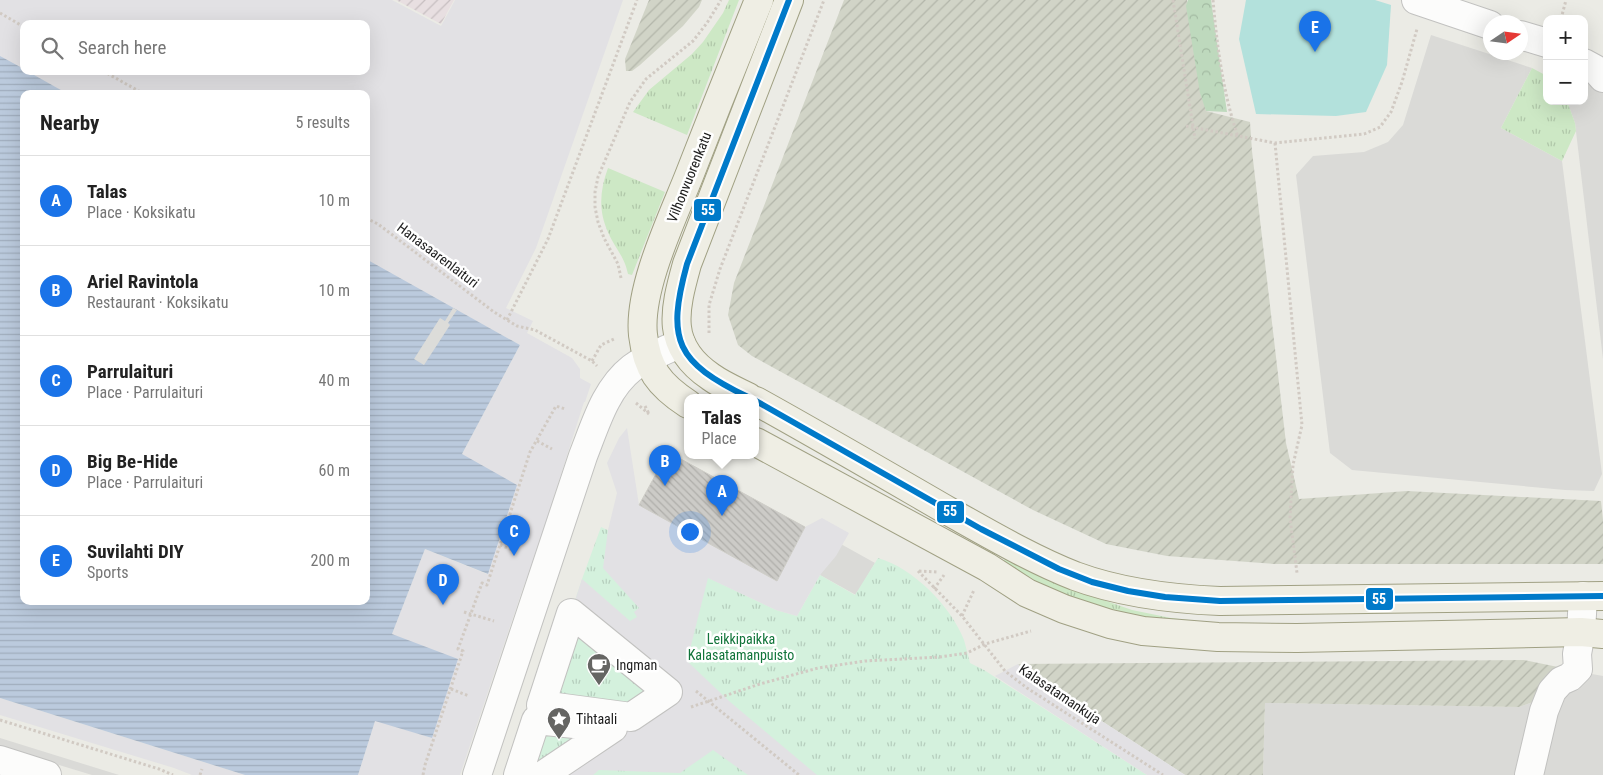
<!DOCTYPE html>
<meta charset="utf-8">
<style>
body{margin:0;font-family:"Roboto Condensed",sans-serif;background:#f6f6f6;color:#222}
.controls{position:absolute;right:15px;top:15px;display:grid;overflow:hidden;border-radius:10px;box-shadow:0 5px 20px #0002}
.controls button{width:45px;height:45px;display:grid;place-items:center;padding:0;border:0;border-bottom:1px solid #e0e0e0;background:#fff;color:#222;font:25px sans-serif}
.compass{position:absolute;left:1483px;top:15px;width:45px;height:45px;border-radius:50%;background:#fff;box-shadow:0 5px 20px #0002;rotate:77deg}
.you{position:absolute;left:689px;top:531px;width:18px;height:18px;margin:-12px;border:4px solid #fff;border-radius:50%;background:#1a73e8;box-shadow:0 0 0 8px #1a73e833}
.badge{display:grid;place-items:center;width:32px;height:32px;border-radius:50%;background:#1a73e8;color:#fff;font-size:16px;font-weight:700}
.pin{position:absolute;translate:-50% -41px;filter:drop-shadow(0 1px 2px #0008)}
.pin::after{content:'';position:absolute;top:26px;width:18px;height:15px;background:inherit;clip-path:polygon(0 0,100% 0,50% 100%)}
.popup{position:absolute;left:684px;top:394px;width:75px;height:65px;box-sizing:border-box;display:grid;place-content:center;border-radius:10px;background:#fff;filter:drop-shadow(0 1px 4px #0005);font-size:16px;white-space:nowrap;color:#767676}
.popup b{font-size:19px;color:#222}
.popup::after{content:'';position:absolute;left:50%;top:100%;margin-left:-10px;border:10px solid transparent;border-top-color:#fff}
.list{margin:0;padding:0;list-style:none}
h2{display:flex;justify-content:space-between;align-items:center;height:65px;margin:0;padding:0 20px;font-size:21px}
h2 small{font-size:16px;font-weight:400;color:#767676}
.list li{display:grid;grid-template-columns:32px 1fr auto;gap:15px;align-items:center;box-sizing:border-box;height:90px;padding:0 20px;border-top:1px solid #e0e0e0}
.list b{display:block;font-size:19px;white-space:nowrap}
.list p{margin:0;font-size:16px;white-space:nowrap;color:#767676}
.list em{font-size:16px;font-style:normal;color:#767676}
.icon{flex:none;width:28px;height:28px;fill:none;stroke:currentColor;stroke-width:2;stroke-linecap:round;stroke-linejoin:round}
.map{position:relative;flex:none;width:1603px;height:775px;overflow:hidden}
.search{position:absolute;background:#fff;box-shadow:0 5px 20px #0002;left:20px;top:20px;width:350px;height:55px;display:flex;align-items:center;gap:12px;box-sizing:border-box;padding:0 18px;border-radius:10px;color:#767676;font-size:19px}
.panel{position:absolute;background:#fff;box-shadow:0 5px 20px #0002;left:20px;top:90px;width:350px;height:515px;border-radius:10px}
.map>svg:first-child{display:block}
</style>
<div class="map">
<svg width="1603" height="775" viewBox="0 0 1603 775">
<defs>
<pattern id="industrial-furrows" width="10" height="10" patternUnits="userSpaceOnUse" patternTransform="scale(1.25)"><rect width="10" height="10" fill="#e8dfe1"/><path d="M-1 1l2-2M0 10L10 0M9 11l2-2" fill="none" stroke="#c7bfc1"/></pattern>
<pattern id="construction-furrows" width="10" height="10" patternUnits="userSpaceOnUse" patternTransform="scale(1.25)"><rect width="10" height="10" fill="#d1d4c7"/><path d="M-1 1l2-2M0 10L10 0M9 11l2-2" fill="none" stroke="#b3b6aa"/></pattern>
<pattern id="grass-tufts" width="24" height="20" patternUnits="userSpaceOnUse" patternTransform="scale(1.25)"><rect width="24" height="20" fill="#cde8c5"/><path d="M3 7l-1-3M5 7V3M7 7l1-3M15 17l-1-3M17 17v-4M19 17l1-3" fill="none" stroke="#b0c7a9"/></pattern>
<pattern id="forest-crowns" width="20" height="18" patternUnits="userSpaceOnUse" patternTransform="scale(1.25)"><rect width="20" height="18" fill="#bed9bd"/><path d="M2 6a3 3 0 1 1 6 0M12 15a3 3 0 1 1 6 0" fill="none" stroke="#a3baa2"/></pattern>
<pattern id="park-tufts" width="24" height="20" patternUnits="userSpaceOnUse" patternTransform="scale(1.25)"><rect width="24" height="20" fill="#d4f1dd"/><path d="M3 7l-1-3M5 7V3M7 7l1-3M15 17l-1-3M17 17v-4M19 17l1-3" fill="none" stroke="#b6cebd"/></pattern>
<pattern id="water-rules" width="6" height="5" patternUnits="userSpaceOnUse" patternTransform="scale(1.25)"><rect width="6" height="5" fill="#bbcadd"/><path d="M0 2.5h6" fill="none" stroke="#a0adbd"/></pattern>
<pattern id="building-back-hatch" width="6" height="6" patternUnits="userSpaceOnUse" patternTransform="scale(1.25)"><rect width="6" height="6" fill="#cccbc7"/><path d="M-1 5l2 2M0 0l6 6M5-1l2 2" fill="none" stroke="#afaeaa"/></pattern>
</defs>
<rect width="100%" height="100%" fill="#ebebe5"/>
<g fill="#dadad7">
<polygon points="1431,35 1532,68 1501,128 1562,161 1602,474 1594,491 1565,490 1352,470 1330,453 1296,175 1313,156 1364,152 1388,142 1403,125"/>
<polygon points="1584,63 1603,78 1603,359 1575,123 1567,101 1584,101"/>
<polygon points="839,543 875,563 856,595 820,575"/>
<polygon points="1592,674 1603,676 1603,775 1263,775 1265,703 1519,707 1585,683"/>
<polygon points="0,738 119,775 92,775 0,747"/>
</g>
<polygon fill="url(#industrial-furrows)" points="396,0 454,0 441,24"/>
<g fill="url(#construction-furrows)">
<polygon points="649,0 702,0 699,7 683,26 640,65 632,71 626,71 625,59"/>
<polygon points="844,0 1187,0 1206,111 1250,122 1252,151 1286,443 1299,499 1407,491 1601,501 1603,520 1603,564 1275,564 1167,556 1106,544 1033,510 752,356 738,345 728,315 734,283"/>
<polygon points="1524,660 1592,674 1585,683 1519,707 1265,703 1263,775 1185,775 1023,670 1018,664"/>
</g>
<g fill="url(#grass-tufts)">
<polygon points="729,0 739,0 687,135 633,112 649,90 692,54 703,42 723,13"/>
<polygon points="1532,68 1547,76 1547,101 1567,101 1575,123 1576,131 1562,161 1501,128"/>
<path d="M608,168L665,192L632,275L628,274C624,255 615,249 608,232C598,210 600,190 608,168Z"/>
<polygon points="1006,557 1029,570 1072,589 1132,610 1171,618 1206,622 1206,627 1170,625 1079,603 1001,566"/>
</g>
<polygon fill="url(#forest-crowns)" points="1188,0 1211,0 1227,112 1206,111 1200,93 1186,6"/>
<path fill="url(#park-tufts)" d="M601,527L776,610L797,616L820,575L855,595L878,558C913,568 951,606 964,640C966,647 968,655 970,663L984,670L1147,775H518L582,579Z"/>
<polygon fill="#b3e1dc" points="1246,0 1375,0 1391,5 1387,65 1366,112 1336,116 1256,114 1239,39"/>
<g fill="#e2e1e4">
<polygon points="0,0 392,0 441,26 455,0 623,0 536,248 506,308 533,321 527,333 572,358 580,369 580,378 591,384 585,402 584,402 533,563 523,588 460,775 358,775 375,720 432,738 392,634 425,549 487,574 462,454 520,345 366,260 366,94 67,94 27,71 366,71 366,24 24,24 24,70 0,57"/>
<polygon points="627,428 639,505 777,581 805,527 822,518 849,533 836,556 820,575 797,616 776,610 708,578 687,661 729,701 817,775 748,775 713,750 680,773 599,770 593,775 543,775 667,692 571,613 582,579 630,621 637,617 634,612 639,608 603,568 608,530 617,493 607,463 619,438"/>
<polygon points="1018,664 1023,670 1185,775 1147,775 995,676"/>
<polygon points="0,698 245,775 192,775 174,768 0,715"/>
</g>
<polygon fill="url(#water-rules)" points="0,56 24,69 24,71 27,71 68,94 24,94 24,601 366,601 366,259 520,345 462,454 517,485 488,574 425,549 392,634 458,659 432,738 375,721 358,775 245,775 0,698"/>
<polygon fill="#dcdcd9" points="453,308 457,310 448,323 450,325 424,365 414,359 440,318 445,321"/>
<polygon fill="url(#building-back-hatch)" stroke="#cecdc7" points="668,452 805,527 777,581 639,505"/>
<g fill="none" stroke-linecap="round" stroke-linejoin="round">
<g stroke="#c2c2c0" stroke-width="30">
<g id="minor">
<polyline points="1416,0 1490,25"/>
<polyline points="1520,35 1547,43"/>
<polyline points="1584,63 1595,69 1603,78"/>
<polygon points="571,613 668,692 631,717 541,705"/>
<polyline points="0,760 47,775"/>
<path d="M477,775L583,456C595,426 605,389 632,368C647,357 664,351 681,343"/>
<polyline points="518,775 536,720 613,728 543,775"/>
<polyline points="1529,775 1544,711 1552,691 1561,681 1570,677 1578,669 1577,654 1581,632 1583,596"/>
</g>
</g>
<g stroke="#a0a083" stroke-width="30">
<g id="major">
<path d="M748,397C736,391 722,385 711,377C665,346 674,311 687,264L789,0"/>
<path d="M756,401C821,437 886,475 950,512C991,535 1032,559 1075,576C1121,593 1172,599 1220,601L1603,596"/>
<path d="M688,404C659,385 647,369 643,335C638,289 672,219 689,176C712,117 735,59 759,0"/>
<polyline points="756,442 987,567 1027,593 1064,609 1110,624 1143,631 1218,637 1297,638 1581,632 1603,634"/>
</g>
</g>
<g stroke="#d1cac3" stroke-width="3" stroke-dasharray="2.5 2.5" stroke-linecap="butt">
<polyline points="1173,0 1195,139"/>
<path d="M1213,0C1217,46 1223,93 1238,137"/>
<polyline points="0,13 24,27"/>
<polyline points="1561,19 1566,0"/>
<polyline points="103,71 144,94"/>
<polyline points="1186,126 1275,143 1364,134 1380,127 1391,112 1402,82 1417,29"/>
<polyline points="1275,143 1302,425 1293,465 1290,518 1297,573"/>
<polyline points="366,218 378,224 494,312 517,326 535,330 592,361 597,366"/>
<polyline points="621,278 618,264 604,238 598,222 595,207 595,192 598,177 630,102 646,79 693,41 707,23 721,0"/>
<polyline points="507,320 548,239 637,0"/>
<polyline points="709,333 709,305 720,269 824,0"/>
<polyline points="592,361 601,345 616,338"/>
<polyline points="636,403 649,414"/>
<polyline points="645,406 649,414"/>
<polyline points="537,441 552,449"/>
<polyline points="500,545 518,552"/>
<polyline points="918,571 962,616 1005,671 1027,688 1163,775"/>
<polyline points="919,571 937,572"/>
<polyline points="934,589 944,575"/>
<polyline points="464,612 494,621"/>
<polyline points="962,616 974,590"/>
<polyline points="451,689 469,696"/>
<polyline points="696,691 799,775"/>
<polyline points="691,707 760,684 818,668 865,661 940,657 967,653 985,644 1031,631"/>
<polyline points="0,720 159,769 173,775"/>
<polyline points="200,775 202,769"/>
<polyline points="423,775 425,765 463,651 458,649 482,583 487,585 530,452 556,406 565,409"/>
</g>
<use href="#minor" stroke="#fcfcfb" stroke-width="28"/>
<use href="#major" stroke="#efeee4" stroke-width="28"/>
<g stroke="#fff" stroke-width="10">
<g id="bus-1">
<path d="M748,397C676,362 666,341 687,264L789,0"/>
<polyline points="756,401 981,529 1059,569 1092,582 1128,591 1165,597 1220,601 1603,596"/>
</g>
</g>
<use href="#bus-1" stroke="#007ac9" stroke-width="6"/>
</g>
<defs>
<g id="cafe-pin" transform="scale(1.25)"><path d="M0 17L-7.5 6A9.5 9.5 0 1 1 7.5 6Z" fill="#656563" stroke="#fff"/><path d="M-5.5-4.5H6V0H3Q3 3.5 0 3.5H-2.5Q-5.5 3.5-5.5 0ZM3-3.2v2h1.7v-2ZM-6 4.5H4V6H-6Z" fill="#fff"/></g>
<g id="sight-pin" transform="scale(1.25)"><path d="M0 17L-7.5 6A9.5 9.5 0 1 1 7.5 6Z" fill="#656563" stroke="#fff"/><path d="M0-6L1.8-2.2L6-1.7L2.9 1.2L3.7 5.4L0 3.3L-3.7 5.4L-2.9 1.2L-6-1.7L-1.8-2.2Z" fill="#fff"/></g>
</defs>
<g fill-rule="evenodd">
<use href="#cafe-pin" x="599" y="665"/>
<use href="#sight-pin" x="559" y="719"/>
</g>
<g text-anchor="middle" stroke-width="5" stroke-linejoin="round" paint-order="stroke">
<g font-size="14" fill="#1d1d1d" stroke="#fff">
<text transform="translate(689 177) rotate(-68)" y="5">Vilhonvuorenkatu</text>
<text transform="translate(438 255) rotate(37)" y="5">Hanasaarenlaituri</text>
<text transform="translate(1060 694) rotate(34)" y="5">Kalasatamankuja</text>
</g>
<g font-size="14" fill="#11743a" stroke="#fff">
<text x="741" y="644">Leikkipaikka<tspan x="741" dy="16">Kalasatamanpuisto</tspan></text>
</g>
<g font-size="14" fill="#1d1d1d" stroke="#fff" text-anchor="start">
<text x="616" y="670">Ingman</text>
<text x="576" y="724">Tihtaali</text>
</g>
</g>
<g stroke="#fff" stroke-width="2">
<rect x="693" y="198" width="29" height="24" rx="5" fill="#007ac9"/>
<rect x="936" y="500" width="29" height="24" rx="5" fill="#007ac9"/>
<rect x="1365" y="587" width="29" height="24" rx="5" fill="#007ac9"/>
</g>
<g font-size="14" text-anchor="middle" font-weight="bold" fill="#fff">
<text x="708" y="215">55</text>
<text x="950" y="516">55</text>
<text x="1379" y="604">55</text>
</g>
</svg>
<div class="controls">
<button>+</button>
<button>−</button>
</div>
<svg class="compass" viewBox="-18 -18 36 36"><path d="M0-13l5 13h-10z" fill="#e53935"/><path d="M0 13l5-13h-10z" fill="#767676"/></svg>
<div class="you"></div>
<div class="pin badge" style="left:722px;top:516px">A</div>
<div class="popup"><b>Talas</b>Place</div>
<div class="pin badge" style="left:665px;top:486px">B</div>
<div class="pin badge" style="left:514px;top:556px">C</div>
<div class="pin badge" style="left:443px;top:605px">D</div>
<div class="pin badge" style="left:1315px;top:52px">E</div>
<div class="search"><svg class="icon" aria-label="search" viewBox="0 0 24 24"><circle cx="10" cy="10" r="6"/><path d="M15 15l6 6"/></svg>Search here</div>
<section class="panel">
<h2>Nearby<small>5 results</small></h2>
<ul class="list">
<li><span class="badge">A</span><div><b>Talas</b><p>Place · Koksikatu</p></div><em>10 m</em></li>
<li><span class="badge">B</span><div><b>Ariel Ravintola</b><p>Restaurant · Koksikatu</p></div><em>10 m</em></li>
<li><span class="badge">C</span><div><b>Parrulaituri</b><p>Place · Parrulaituri</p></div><em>40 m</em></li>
<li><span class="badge">D</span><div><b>Big Be-Hide</b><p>Place · Parrulaituri</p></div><em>60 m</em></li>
<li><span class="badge">E</span><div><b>Suvilahti DIY</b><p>Sports</p></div><em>200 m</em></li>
</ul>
</section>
</div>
